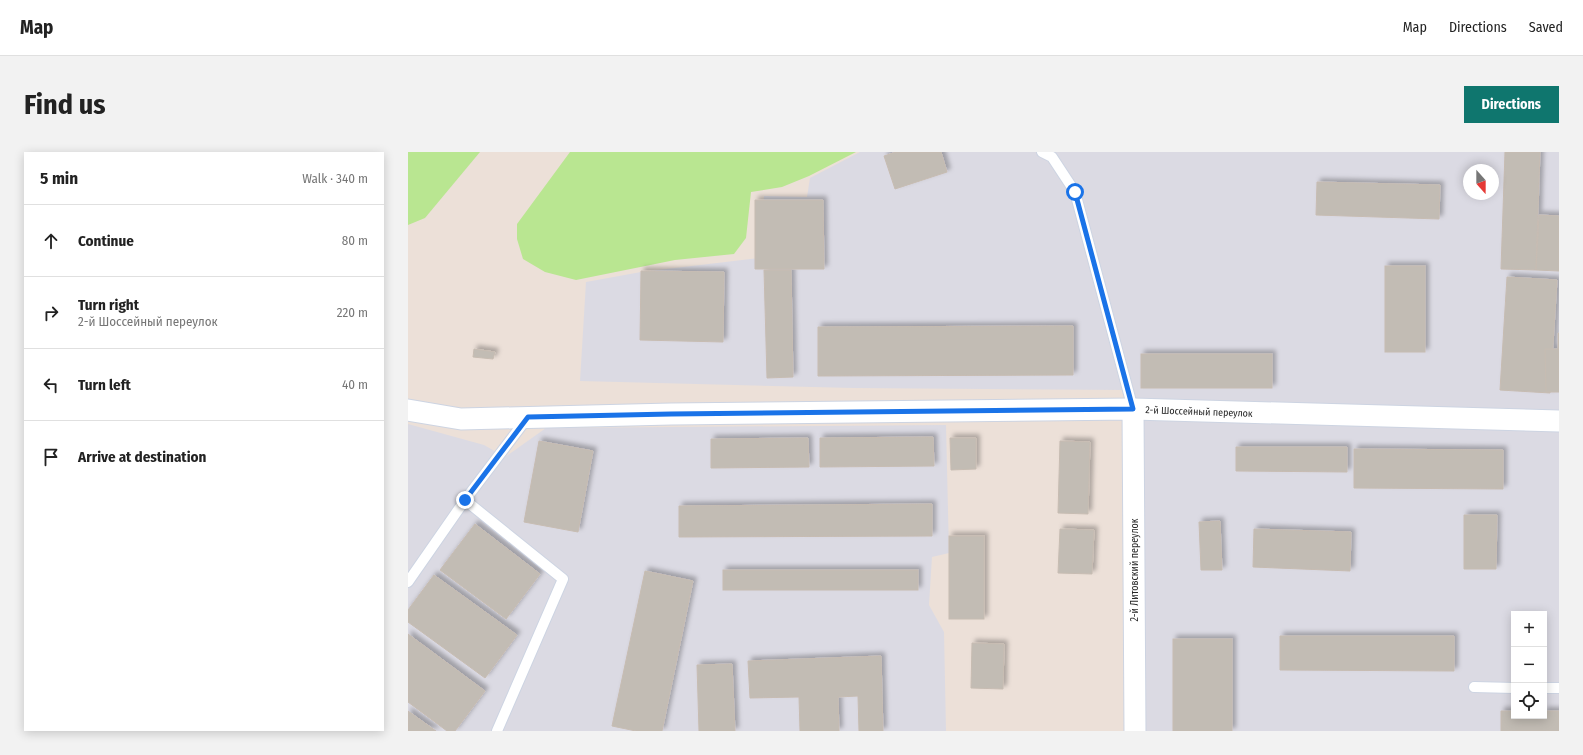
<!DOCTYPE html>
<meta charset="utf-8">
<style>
body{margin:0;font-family:"Fira Sans Condensed",sans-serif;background:#f2f2f2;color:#222}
.controls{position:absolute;right:12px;bottom:12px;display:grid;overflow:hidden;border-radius:0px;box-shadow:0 2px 10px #0003}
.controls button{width:36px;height:36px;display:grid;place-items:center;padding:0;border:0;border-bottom:1px solid #e0e0e0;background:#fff;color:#222;font:20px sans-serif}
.compass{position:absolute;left:1055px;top:12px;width:36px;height:36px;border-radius:50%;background:#fff;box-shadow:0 2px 10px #0003;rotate:159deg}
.stop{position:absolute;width:12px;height:12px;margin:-9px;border:3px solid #1a73e8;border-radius:50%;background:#fff}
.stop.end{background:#1a73e8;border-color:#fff;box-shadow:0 1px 4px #0008}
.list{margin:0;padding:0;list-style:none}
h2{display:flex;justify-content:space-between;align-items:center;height:52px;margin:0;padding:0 16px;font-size:17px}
h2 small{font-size:13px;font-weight:400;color:#767676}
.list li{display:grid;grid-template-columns:26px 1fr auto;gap:12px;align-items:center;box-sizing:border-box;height:72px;padding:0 16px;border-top:1px solid #e0e0e0}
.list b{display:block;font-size:15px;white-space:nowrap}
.list p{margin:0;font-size:13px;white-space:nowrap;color:#767676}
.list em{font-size:13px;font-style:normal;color:#767676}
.icon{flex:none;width:22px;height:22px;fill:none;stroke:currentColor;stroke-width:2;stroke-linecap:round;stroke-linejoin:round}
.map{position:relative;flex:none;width:1151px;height:579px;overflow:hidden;border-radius:0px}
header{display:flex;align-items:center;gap:24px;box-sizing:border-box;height:56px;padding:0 20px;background:#fff;border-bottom:1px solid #e0e0e0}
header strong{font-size:19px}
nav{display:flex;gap:22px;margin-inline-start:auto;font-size:14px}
.intro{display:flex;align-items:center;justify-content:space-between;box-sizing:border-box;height:96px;padding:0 24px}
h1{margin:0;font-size:28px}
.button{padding:10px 18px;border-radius:0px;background:#0f766e;color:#fff;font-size:14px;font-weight:700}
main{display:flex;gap:24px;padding:0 24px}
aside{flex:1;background:#fff;border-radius:0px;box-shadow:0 2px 10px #0003}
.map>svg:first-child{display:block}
</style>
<header>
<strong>Map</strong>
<nav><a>Map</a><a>Directions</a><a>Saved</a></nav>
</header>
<div class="intro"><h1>Find us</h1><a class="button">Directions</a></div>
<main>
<aside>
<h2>5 min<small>Walk · 340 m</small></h2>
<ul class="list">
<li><svg class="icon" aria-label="ahead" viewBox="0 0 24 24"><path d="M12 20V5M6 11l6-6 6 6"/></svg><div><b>Continue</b></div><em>80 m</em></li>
<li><svg class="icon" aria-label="right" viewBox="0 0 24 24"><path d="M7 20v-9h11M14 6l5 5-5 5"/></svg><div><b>Turn right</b><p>2-й Шоссейный переулок</p></div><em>220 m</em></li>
<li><svg class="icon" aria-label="left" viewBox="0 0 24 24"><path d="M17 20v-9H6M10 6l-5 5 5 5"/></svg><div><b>Turn left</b></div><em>40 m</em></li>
<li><svg class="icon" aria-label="arrive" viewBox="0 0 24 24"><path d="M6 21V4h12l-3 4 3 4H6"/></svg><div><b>Arrive at destination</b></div></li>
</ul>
</aside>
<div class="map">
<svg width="1151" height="579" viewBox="0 0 1151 579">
<defs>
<filter id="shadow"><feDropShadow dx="3.5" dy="-3.5" stdDeviation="2" flood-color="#0004"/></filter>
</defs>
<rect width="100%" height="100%" fill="#ece0d8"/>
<g fill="#dbdae3" fill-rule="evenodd">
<path d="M452,0H1151V579H727L721,238L445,236L172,229L178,130L233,120L351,106L356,44L399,45L402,26ZM1061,18H1085V42H1061ZM1106,462H1136V564H1106Z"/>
<polygon points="0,272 76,293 97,305 138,276 538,273 541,401 524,405 521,453 536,480 538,579 0,579"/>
</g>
<g fill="#b9e691">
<polygon points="0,0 72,0 17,66 0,73"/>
<polygon points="162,0 448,0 401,24 374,35 343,40 338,86 326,102 267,108 168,128 137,120 115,107 109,87 109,72"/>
</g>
<g fill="#c2bcb4" stroke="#c7bcb2" filter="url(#shadow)">
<polygon points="488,0 533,0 539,20 487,37 476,4"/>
<polygon points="1097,0 1132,0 1128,118 1093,117"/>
<polygon points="909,30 1032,33 1031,67 908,63"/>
<polygon points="347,48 415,48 416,117 347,117"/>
<polygon points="1131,63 1151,64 1151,119 1128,118"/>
<rect x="977" y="114" width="40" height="86"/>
<polygon points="356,118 383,118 385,225 359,226"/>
<polygon points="233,119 316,120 315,190 232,188"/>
<polygon points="1099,125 1149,128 1142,241 1092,238"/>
<polygon points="665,174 665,223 410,224 410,175"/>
<polygon points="1150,181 1151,181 1151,240 1138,240 1137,197 1150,197"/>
<polygon points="66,197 87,200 85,207 65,205"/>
<rect x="733" y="202" width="131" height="34"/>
<polygon points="525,285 526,314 412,315 412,286"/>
<polygon points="400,286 401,315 303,316 303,287"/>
<polygon points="542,286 568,286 568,317 543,318"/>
<polygon points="131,289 185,299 170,380 116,370"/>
<polygon points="652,289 682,290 680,362 650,361"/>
<polygon points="828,295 939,295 939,320 828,319"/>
<polygon points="946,297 1095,298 1095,337 946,336"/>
<polygon points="524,352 524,384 271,385 271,354"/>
<polygon points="1056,363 1089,363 1088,417 1056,417"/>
<polygon points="812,369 814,418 793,418 791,370"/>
<polygon points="67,372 132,422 98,467 32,418"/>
<polygon points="652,377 686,378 684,422 650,421"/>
<polygon points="846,377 943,380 942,419 845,415"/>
<rect x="541" y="384" width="35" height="83"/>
<rect x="315" y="418" width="195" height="20"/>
<polygon points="237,419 285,429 254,579 228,579 204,574"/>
<polygon points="26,423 109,483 77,526 0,470 0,458"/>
<polygon points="0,482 77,539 47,579 39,579 0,550"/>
<polygon points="872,484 1046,484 1046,519 872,518"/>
<rect x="765" y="487" width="59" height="92"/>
<polygon points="564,491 596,492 595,537 563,536"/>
<polygon points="473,504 475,579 451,579 450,544 430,545 431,579 392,579 391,545 342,546 340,509"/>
<polygon points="324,512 327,579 291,579 289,513"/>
<polygon points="0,559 28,579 0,579"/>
<polygon points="1093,559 1106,559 1106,564 1136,564 1136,559 1151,559 1151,579 1093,579"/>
</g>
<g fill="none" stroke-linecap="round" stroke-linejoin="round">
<g stroke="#cdd4e2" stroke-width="12">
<g id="service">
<polyline points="634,0 644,5 667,40 725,257"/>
<polyline points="57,348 155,427 89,579"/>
<polyline points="0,430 57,348 120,265"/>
<polyline points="1066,535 1106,536"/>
<polyline points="1136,536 1151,536"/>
</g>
</g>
<g stroke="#cdd4e2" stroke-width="23">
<g id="minor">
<polyline points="725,257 727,579"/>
<polyline points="0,258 53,267 263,262 725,257 1151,269"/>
</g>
</g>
<use href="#service" stroke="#fff" stroke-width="10"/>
<use href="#minor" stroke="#fff" stroke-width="21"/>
</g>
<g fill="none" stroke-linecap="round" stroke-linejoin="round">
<polyline stroke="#1a73e8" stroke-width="5" points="57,348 120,265 263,262 725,257 667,40"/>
</g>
<g text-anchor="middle" stroke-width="3" stroke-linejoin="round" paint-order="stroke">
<g font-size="10" fill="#282828" stroke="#fff">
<text transform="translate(791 259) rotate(2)" y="4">2-й Шоссейный переулок</text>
<text transform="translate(726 418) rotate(-90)" y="4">2-й Литовский переулок</text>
</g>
</g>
</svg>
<div class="controls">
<button>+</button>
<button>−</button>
<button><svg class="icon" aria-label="locate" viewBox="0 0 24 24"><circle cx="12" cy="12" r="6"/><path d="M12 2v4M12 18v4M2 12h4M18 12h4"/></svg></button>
</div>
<svg class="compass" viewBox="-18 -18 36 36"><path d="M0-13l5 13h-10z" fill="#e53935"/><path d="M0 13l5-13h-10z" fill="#767676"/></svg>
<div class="stop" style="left:667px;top:40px"></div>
<div class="stop end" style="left:57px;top:348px"></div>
</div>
</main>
